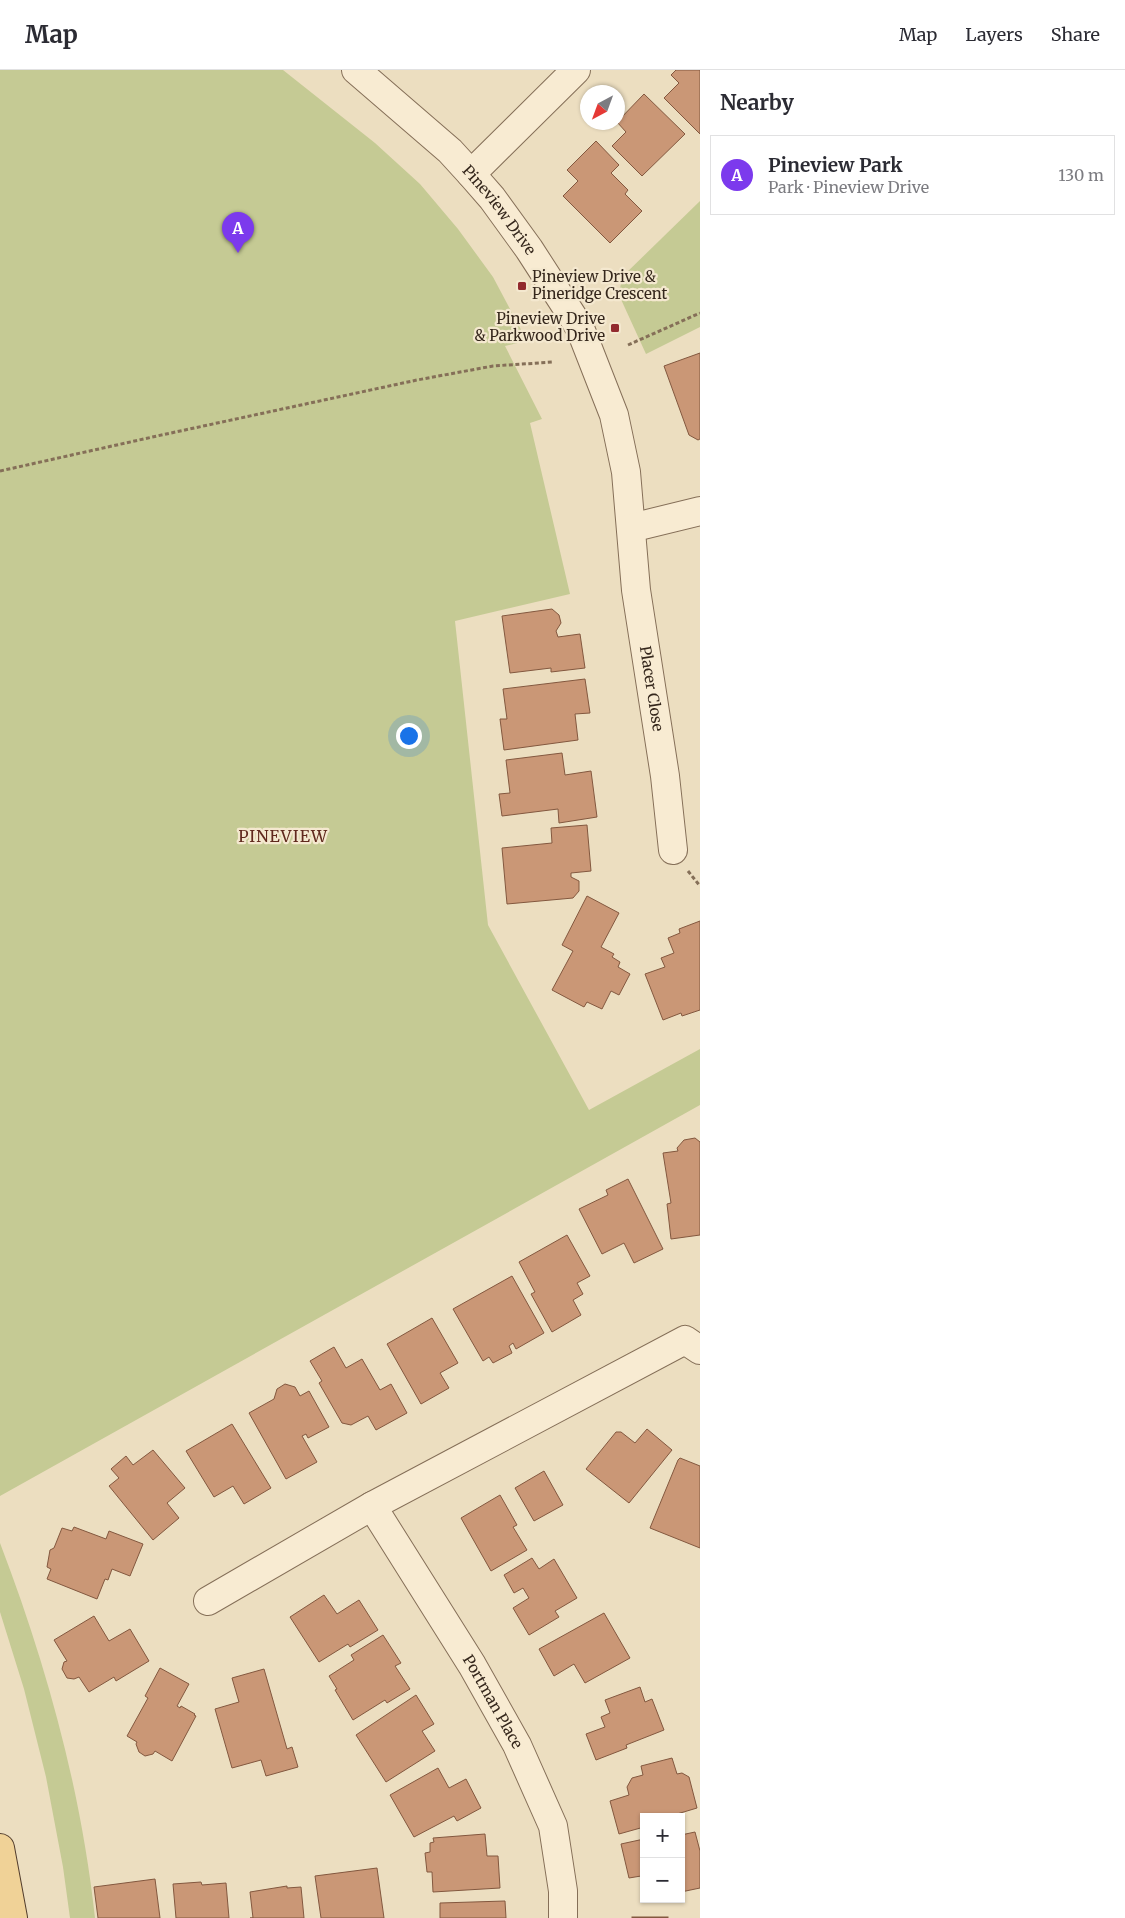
<!DOCTYPE html>
<meta charset="utf-8">
<style>
body{margin:0;font-family:Merriweather,serif;background:#f7f7f7;color:#2b2b33}
.controls{position:absolute;right:15px;bottom:15px;display:grid;overflow:hidden;border-radius:0px;box-shadow:0 1px 4px #0004}
.controls button{width:45px;height:45px;display:grid;place-items:center;padding:0;border:0;border-bottom:1px solid #e1e1e2;background:#fff;color:#2b2b33;font:25px sans-serif}
.compass{position:absolute;left:580px;top:15px;width:45px;height:45px;border-radius:50%;background:#fff;box-shadow:0 1px 4px #0004;rotate:221deg}
.you{position:absolute;left:408px;top:665px;width:18px;height:18px;margin:-12px;border:4px solid #fff;border-radius:50%;background:#1a73e8;box-shadow:0 0 0 8px #1a73e833}
.badge{display:grid;place-items:center;width:32px;height:32px;border-radius:50%;background:#7c3aed;color:#fff;font-size:16px;font-weight:700}
.pin{position:absolute;translate:-50% -41px;filter:drop-shadow(0 1px 2px #0008)}
.pin::after{content:'';position:absolute;top:26px;width:18px;height:15px;background:inherit;clip-path:polygon(0 0,100% 0,50% 100%)}
.list{margin:0;padding:0;list-style:none}
h2{display:flex;justify-content:space-between;align-items:center;height:65px;margin:0;padding:0 20px;font-size:21px}
h2 small{font-size:16px;font-weight:400;color:#7c7c81}
.list li{display:grid;grid-template-columns:32px 1fr auto;gap:15px;align-items:center;box-sizing:border-box;height:80px;margin:0 10px 10px;padding:0 10px;border:1px solid #e1e1e2;border-radius:0px}
.list b{display:block;font-size:19px;white-space:nowrap}
.list p{margin:0;font-size:16px;white-space:nowrap;color:#7c7c81}
.list em{font-size:16px;font-style:normal;color:#7c7c81}
.map{position:relative;flex:none;width:700px;height:1848px;overflow:hidden}
header{display:flex;align-items:center;gap:30px;box-sizing:border-box;height:70px;padding:0 25px;background:#fff;border-bottom:1px solid #e1e1e2}
header strong{font-size:24px}
nav{display:flex;gap:28px;margin-inline-start:auto;font-size:18px}
main{display:flex}
aside{flex:1;background:#fff}
.map>svg:first-child{display:block}
</style>
<header>
<strong>Map</strong>
<nav><a>Map</a><a>Layers</a><a>Share</a></nav>
</header>
<main>
<div class="map">
<svg width="700" height="1848" viewBox="0 0 700 1848">
<rect width="100%" height="100%" fill="#ecdec0"/>
<g fill="#c5ca94">
<polygon points="0,0 283,0 375,73 420,114 458,159 493,207 527,271 505,276 542,349 530,353 570,524 455,551 488,855 589,1040 700,979 700,1035 0,1426"/>
<polygon points="700,131 700,257 646,284 619,225 622,207"/>
<path d="M0,1473C46,1593 81,1719 95,1848H70L63,1797L46,1707L24,1619L0,1542Z"/>
</g>
<g fill="#ca9776" stroke="#83583f">
<polygon points="676,0 700,0 700,64 664,28 679,13 671,5"/>
<polygon points="644,24 685,64 642,106 612,76 626,62 617,52 618,51"/>
<polygon points="596,71 619,95 611,103 628,120 625,124 642,141 610,173 563,126 578,111 567,100"/>
<polygon points="700,283 700,369 698,370 689,365 664,296"/>
<polygon points="552,539 559,545 561,553 556,561 558,567 580,564 585,598 551,602 551,598 510,603 502,546"/>
<polygon points="585,609 590,643 575,644 578,670 504,680 500,649 507,649 503,619"/>
<polygon points="562,683 565,705 591,701 597,747 559,753 558,739 502,746 499,724 510,723 506,690"/>
<polygon points="587,755 591,801 571,803 571,807 579,811 579,821 573,828 507,834 502,778 552,773 551,758"/>
<polygon points="587,826 619,843 601,877 614,884 612,887 620,892 618,897 630,904 619,925 611,921 602,939 587,932 584,937 552,920 573,881 562,875"/>
<polygon points="700,851 700,940 682,946 681,943 663,950 645,904 665,897 661,888 674,883 668,868 680,863 679,859"/>
<polygon points="695,1068 700,1072 700,1165 671,1169 667,1134 671,1133 663,1083 678,1081 677,1078 684,1070"/>
<polygon points="628,1109 663,1179 634,1193 624,1173 602,1184 579,1139 608,1125 606,1120"/>
<polygon points="567,1165 590,1206 577,1213 583,1224 573,1230 581,1245 552,1262 531,1224 535,1222 519,1192"/>
<polygon points="512,1206 544,1263 516,1279 513,1273 509,1276 512,1283 493,1293 489,1287 483,1291 453,1239"/>
<polygon points="432,1248 458,1293 440,1303 449,1318 421,1334 387,1274"/>
<polygon points="334,1277 346,1298 362,1289 380,1320 391,1314 407,1343 376,1360 368,1346 351,1355 342,1353 319,1313 322,1311 310,1291"/>
<polygon points="285,1314 295,1317 300,1326 309,1321 329,1357 308,1368 306,1364 302,1366 317,1392 286,1409 249,1343 274,1329 277,1319"/>
<polygon points="232,1354 271,1418 244,1434 233,1416 214,1427 186,1381"/>
<polygon points="647,1359 672,1380 629,1433 586,1399 616,1362 621,1362 635,1373"/>
<polygon points="153,1380 185,1418 167,1433 179,1448 153,1470 109,1416 119,1408 111,1399 126,1386 133,1395"/>
<polygon points="680,1388 700,1396 700,1478 650,1458 678,1390"/>
<polygon points="544,1401 563,1435 534,1451 515,1418"/>
<polygon points="500,1425 517,1455 513,1457 527,1480 491,1501 461,1448"/>
<polygon points="74,1457 106,1469 109,1461 143,1474 130,1506 112,1499 108,1510 105,1509 97,1529 47,1509 51,1499 47,1497 50,1480 54,1478 62,1458 72,1461"/>
<polygon points="532,1488 539,1499 554,1489 577,1528 555,1541 559,1547 529,1565 513,1538 529,1528 523,1518 514,1523 504,1505"/>
<polygon points="324,1525 337,1544 359,1530 378,1560 350,1577 348,1574 319,1592 290,1547"/>
<polygon points="604,1543 630,1588 585,1613 574,1594 554,1606 539,1579"/>
<polygon points="94,1546 109,1571 130,1559 149,1591 116,1611 114,1607 89,1622 79,1607 74,1609 67,1608 62,1599 64,1592 67,1591 54,1570"/>
<polygon points="383,1565 401,1593 395,1596 410,1619 387,1633 385,1630 353,1650 335,1620 337,1619 329,1606 354,1590 351,1585"/>
<polygon points="160,1598 189,1614 177,1636 180,1638 181,1636 195,1644 194,1645 196,1646 172,1691 155,1681 153,1684 145,1686 139,1682 136,1674 137,1672 127,1666 148,1628 145,1626"/>
<polygon points="264,1599 287,1679 292,1677 298,1697 266,1706 261,1690 232,1698 215,1639 239,1632 232,1608"/>
<polygon points="640,1617 645,1632 652,1629 664,1660 626,1675 627,1678 596,1690 586,1664 605,1657 601,1647 610,1643 605,1630"/>
<polygon points="416,1625 434,1654 422,1661 435,1681 386,1712 356,1665"/>
<polygon points="672,1688 677,1704 682,1703 689,1707 697,1738 667,1747 644,1747 644,1757 619,1764 610,1731 629,1725 627,1717 632,1708 643,1705 641,1696"/>
<polygon points="438,1698 449,1718 466,1709 481,1738 457,1751 454,1746 414,1767 390,1725"/>
<polygon points="695,1762 700,1781 700,1818 681,1822 681,1765"/>
<polygon points="485,1764 487,1786 498,1786 500,1818 433,1822 432,1802 427,1802 425,1783 430,1782 430,1773 434,1772 433,1768"/>
<polygon points="644,1769 644,1814 643,1814 641,1806 629,1808 621,1774"/>
<polygon points="377,1798 384,1848 321,1848 315,1806"/>
<polygon points="155,1809 160,1848 98,1848 94,1817"/>
<polygon points="201,1812 202,1815 226,1813 229,1848 176,1848 173,1814"/>
<polygon points="287,1816 287,1818 301,1817 304,1848 250,1848 253,1848 250,1822"/>
<polygon points="505,1831 506,1848 440,1848 440,1833"/>
<rect x="632" y="1847" width="36" height="1"/>
</g>
<g fill="none" stroke-linecap="round" stroke-linejoin="round">
<g stroke="#856f58" stroke-width="30">
<g id="minor">
<path id="s1" d="M356,0L450,81L471,104L492,128L529,179L580,258L614,345L626,402L636,520L665,706L673,780"/>
<polyline points="471,104 576,0"/>
<polyline points="631,458 700,441"/>
<path id="s2" d="M372,1436L472,1595L517,1675L553,1756L563,1821V1848"/>
<polyline points="208,1531 372,1436 685,1270 700,1280"/>
</g>
</g>
<g stroke="#523d2d" stroke-width="30">
<polyline id="major" points="0,1778 13,1848"/>
</g>
<g stroke="#856f58" stroke-width="3" stroke-dasharray="4 2.5" stroke-linecap="butt">
<polyline points="628,275 700,243"/>
<polyline points="0,401 157,366 417,310 493,296 553,292"/>
<polyline points="688,801 700,816"/>
</g>
<use href="#minor" stroke="#f8ebd2" stroke-width="28"/>
<use href="#major" stroke="#f0d297" stroke-width="28"/>
</g>
<g fill="#922a2e" stroke="#f4e8cf" stroke-width="2">
<rect x="517" y="211" width="10" height="10" rx="2.5"/>
<rect x="610" y="253" width="10" height="10" rx="2.5"/>
</g>
<g text-anchor="middle" stroke-width="4.5" stroke-linejoin="round" paint-order="stroke">
<g font-size="15" fill="#35271c" stroke="#f4e8cf">
<text dy="5" stroke="none"><textPath href="#s1" startOffset="201">Pineview Drive</textPath></text>
<text dy="5" stroke="none"><textPath href="#s1" startOffset="714">Placer Close</textPath></text>
<text dy="5" stroke="none"><textPath href="#s2" startOffset="230">Portman Place</textPath></text>
</g>
<g font-size="15" fill="#35271c" stroke="#f4e8cf" text-anchor="start">
<text x="532" y="212">Pineview Drive &amp;<tspan x="532" dy="17">Pineridge Crescent</tspan></text>
<text x="605" y="254" text-anchor="end">Pineview Drive<tspan x="605" dy="17">&amp; Parkwood Drive</tspan></text>
</g>
<g font-size="16" letter-spacing="1" fill="#60291d" stroke="#f4e8cf">
<text x="283" y="772">PINEVIEW</text>
</g>
</g>
</svg>
<div class="controls">
<button>+</button>
<button>−</button>
</div>
<svg class="compass" viewBox="-18 -18 36 36"><path d="M0-13l5 13h-10z" fill="#e53935"/><path d="M0 13l5-13h-10z" fill="#7c7c81"/></svg>
<div class="you"></div>
<div class="pin badge" style="left:238px;top:183px">A</div>
</div>
<aside>
<h2>Nearby<small></small></h2>
<ul class="list">
<li><span class="badge">A</span><div><b>Pineview Park</b><p>Park · Pineview Drive</p></div><em>130 m</em></li>
</ul>
</aside>
</main>
